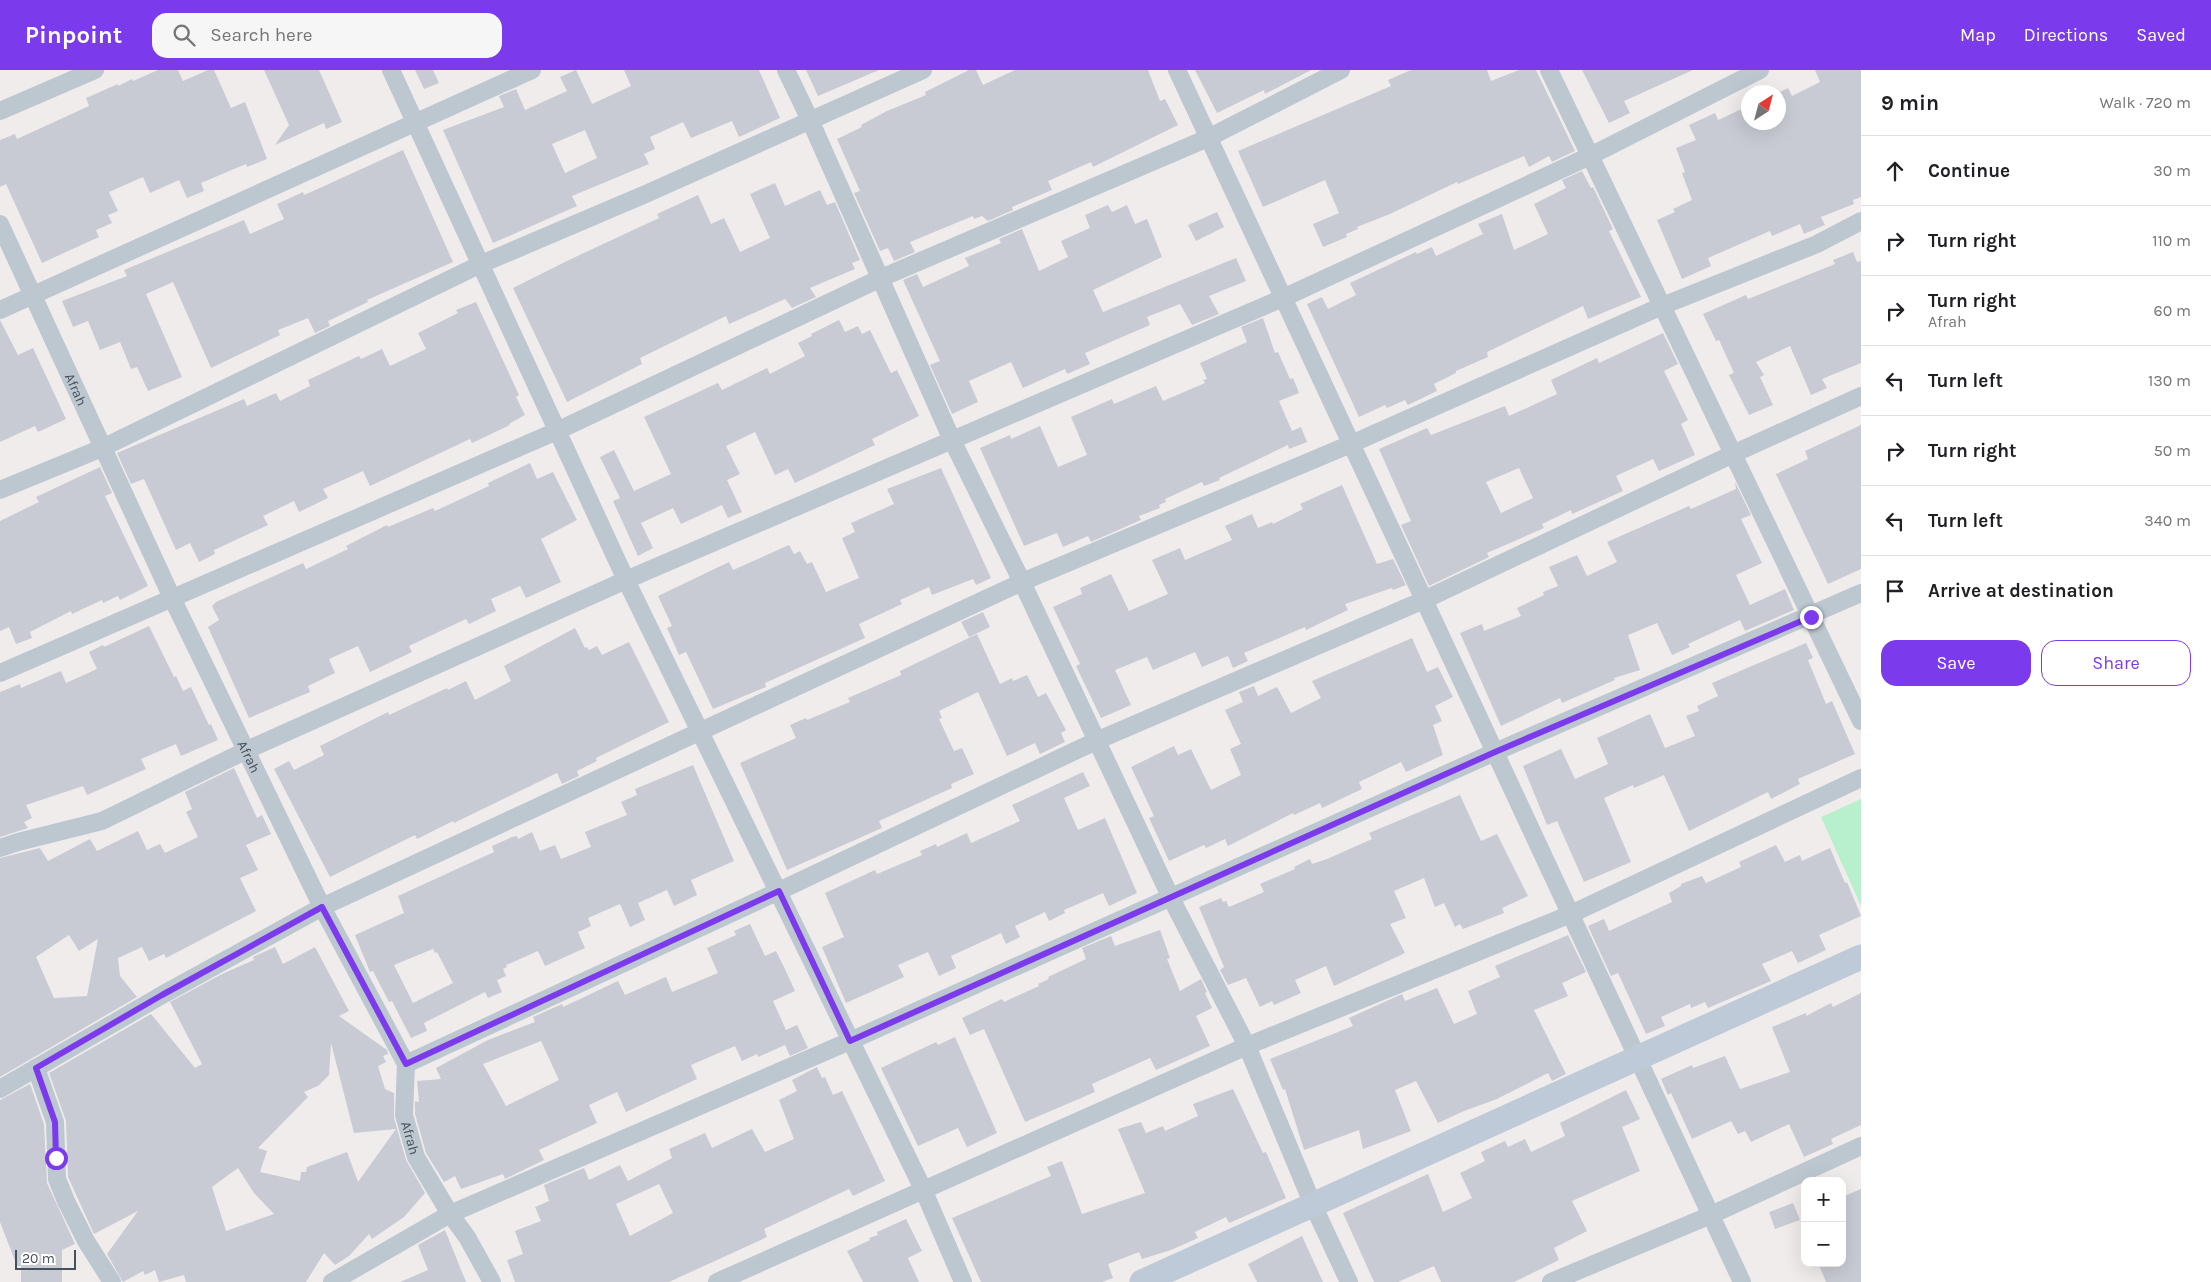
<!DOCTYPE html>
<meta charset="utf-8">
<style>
body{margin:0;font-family:Karla,sans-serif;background:#f6f6f6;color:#202124}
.controls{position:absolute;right:15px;bottom:15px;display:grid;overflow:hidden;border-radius:10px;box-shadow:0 5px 20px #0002}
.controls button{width:45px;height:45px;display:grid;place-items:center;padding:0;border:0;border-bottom:1px solid #e0e0e0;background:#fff;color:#202124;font:25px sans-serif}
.compass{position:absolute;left:1741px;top:15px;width:45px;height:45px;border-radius:50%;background:#fff;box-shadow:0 5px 20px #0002;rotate:36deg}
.scale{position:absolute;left:15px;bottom:12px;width:61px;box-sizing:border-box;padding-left:5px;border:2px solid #44505a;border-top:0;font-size:14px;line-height:18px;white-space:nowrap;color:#44505a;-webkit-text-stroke:4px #fff;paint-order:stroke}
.stop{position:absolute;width:15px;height:15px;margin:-11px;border:4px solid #7c3aed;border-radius:50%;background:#fff}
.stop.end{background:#7c3aed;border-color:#fff;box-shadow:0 1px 5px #0008}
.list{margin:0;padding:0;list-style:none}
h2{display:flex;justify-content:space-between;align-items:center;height:65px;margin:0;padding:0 20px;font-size:21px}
h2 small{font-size:16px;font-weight:400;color:#757577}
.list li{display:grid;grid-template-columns:32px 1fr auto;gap:15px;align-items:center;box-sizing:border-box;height:70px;padding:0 20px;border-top:1px solid #e0e0e0}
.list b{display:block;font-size:19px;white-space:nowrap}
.list p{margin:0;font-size:16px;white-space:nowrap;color:#757577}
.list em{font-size:16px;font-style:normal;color:#757577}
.actions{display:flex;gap:10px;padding:15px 20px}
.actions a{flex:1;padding:11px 0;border:1px solid #7c3aed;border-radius:15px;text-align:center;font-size:18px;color:#7c3aed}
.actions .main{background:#7c3aed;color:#fff}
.icon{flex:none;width:28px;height:28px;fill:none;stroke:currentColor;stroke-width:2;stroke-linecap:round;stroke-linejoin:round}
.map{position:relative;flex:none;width:1861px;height:1212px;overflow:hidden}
header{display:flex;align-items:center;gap:30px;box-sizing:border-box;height:70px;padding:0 25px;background:#7c3aed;color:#fff}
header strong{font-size:24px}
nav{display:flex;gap:28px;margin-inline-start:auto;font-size:18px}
.search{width:350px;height:45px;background:#f6f6f6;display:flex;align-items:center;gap:12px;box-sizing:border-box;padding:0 18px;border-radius:15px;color:#757577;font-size:19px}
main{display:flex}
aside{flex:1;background:#fff}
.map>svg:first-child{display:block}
</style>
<header>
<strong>Pinpoint</strong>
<div class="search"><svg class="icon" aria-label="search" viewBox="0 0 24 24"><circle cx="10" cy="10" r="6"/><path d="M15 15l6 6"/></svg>Search here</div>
<nav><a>Map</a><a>Directions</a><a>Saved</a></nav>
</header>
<main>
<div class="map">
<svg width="1861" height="1212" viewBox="0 0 1861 1212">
<rect width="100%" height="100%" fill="#f0ecec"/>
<polygon fill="#b8f0cd" points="1861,729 1861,836 1821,747"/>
<g fill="#c8cbd3" fill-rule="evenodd">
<polygon points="158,0 178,0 183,11 208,0 214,0 231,38 245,32 267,89 247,97 246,94 201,113 204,121 187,128 179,110 150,123 143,107 109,122 118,141 108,145 112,153 96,160 99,167 42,193 6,114 0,117 0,70 15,64 17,69 89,36 86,28 118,14 118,16 132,9 133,11"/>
<polygon points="264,0 319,0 342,52 326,59 324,53 275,75 289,55"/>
<polygon points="415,0 433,0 439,13 424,19"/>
<path d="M576,0L592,34L631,16L624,0H759L780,48L739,67L732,51L691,68L683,52L650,67L655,79L644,84L649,94L572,126L577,136L493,173L443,60L504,37L499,26L516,19L525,40L567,21L560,7ZM585,60L597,88L565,103L552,74Z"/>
<polygon points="806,0 879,0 818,26"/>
<polygon points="969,0 976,0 983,15 1015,0 1148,0 1160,31 1165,29 1178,55 1093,97 1091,92 1048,111 1052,120 1012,137 1013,140 988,151 982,146 974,149 973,146 910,172 915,182 894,191 888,178 880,181 854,123 860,121 837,69 862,57 861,55 887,41 926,25 925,22"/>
<polygon points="1195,0 1311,0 1265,24 1264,20 1217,43"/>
<polygon points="1411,0 1487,0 1491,11 1519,0 1536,0 1575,81 1552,92 1549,86 1529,97 1524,86 1458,114 1457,112 1390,144 1357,157 1358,159 1346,164 1347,167 1323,177 1313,154 1339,143 1325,110 1263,137 1238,81 1391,16 1388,10"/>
<polygon points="1582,0 1693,0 1624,31 1630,43 1609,53"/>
<polygon points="1815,0 1861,0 1861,127 1853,130 1854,134 1821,147 1825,155 1804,164 1800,154 1772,166 1770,161 1708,188 1711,196 1682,209 1657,150 1675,142 1673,139 1692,130 1682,103 1685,102 1676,78 1696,70 1689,55 1715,43 1718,50 1748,36 1748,52 1778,52 1778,23 1788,18 1792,26 1820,12"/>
<polygon points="403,80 453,192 367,230 368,232 328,251 330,256 315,263 308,248 278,260 280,265 211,298 173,212 146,224 182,307 148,321 137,297 131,299 120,272 100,280 88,251 73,257 62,231 127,206 124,200 244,150 250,164 284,149 277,134 303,122 304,125 322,117"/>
<polygon points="1582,101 1591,118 1593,117 1613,159 1609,161 1641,227 1588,249 1583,236 1487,282 1488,287 1456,301 1456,303 1434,314 1437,321 1408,335 1405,330 1387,338 1385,335 1359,347 1307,234 1322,227 1328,239 1356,225 1350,213 1416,182 1417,184 1432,177 1436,186 1483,164 1478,154 1502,144 1514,180 1548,164 1534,134 1566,118 1562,110"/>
<polygon points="775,113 785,136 820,120 827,135 835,132 860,190 852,193 855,199 810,218 816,227 792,238 785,229 729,254 726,246 640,288 642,294 567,332 513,218 571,189 659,148 657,144 698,125 711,154 724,148 740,182 770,168 750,124"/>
<polygon points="1108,135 1112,142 1127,135 1135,154 1147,149 1162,187 1093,220 1103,242 1236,188 1246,211 1209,226 1219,244 1192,255 1180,234 1147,247 1150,255 1085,283 1090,294 1067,304 1065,299 1023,318 1011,292 969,311 978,332 952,344 930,295 940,291 903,210 917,204 923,217 969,196 965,188 1001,173 999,169 1022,159 1039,201 1068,187 1061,171 1090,158 1085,145"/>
<polygon points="1217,142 1224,157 1196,171 1188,155"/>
<polygon points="1853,182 1857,192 1861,191 1861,293 1822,309 1827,318 1811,325 1790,276 1756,292 1764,305 1760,307 1773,335 1749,345 1729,305 1734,303 1719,270 1716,271 1703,244 1746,225 1748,229 1835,194 1833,190"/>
<polygon points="476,232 519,325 516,327 525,345 509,354 510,355 472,373 470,369 370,416 363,401 323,419 328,428 299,442 294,431 263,446 268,455 214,480 215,484 199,492 190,473 176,480 144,409 131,414 117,383 244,329 247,336 276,323 280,331 310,316 308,310 359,286 361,289 382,279 390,296 426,279 418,263 458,243 456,240"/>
<polygon points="1263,248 1275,283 1278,282 1290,309 1293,308 1299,323 1279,331 1292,361 1301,357 1307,372 1289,379 1288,375 1219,408 1220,410 1204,416 1202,412 1165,429 1166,432 1159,435 1160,438 1139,446 1141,450 1091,472 1088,466 1063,477 1057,463 1024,476 980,378 1010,365 1011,369 1040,356 1058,397 1087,385 1071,347 1112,329 1114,334 1156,316 1163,331 1205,313 1203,310 1207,309 1200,293 1247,272 1241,257"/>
<polygon points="0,250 18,285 33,278 66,349 38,362 35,356 0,372"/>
<polygon points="839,250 845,262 858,256 862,264 870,260 891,303 897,300 919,346 872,369 875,375 795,413 788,399 775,405 755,362 726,376 740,404 727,410 742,442 728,448 722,435 681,454 673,438 641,453 653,478 638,486 613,431 620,428 600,387 614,380 634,421 671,404 644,347 718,313 722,320 767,298 770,304 805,286 798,273 812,266 811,264"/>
<path d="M1663,263L1678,294L1664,301L1688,350L1681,354L1695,385L1659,401L1653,389L1616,406L1623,421L1572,444L1571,440L1542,454L1544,458L1487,483L1489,487L1429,516L1401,455L1411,451L1379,379L1427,358L1431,365L1505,336L1509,346L1557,324L1551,310L1597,288L1599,293ZM1519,398L1533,428L1501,443L1486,412Z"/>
<polygon points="1861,355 1861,499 1828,514 1776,404 1808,389 1805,381"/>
<polygon points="530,393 537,409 553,402 577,450 541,469 561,512 526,528 520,516 491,529 496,541 469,554 466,549 409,576 412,582 370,602 358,576 329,589 335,603 308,616 310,622 249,648 208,557 219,550 212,536 216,532 303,493 306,499 348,479 346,476 387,455 388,457 433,438 435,441 489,416 488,413"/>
<polygon points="100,397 112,423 105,426 148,516 120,530 118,526 103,533 102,530 72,544 71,541 30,562 32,568 16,574 9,557 0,561 0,451 39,432 36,427"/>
<polygon points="941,398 991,508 976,515 973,509 932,525 929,517 900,530 902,534 859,554 865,568 765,613 766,617 713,639 686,582 679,585 667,558 672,556 658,526 729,492 733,500 789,475 794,484 800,481 807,494 812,492 826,522 859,508 842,468 855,462 851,453 894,434 887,419"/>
<polygon points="1735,412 1751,445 1741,449 1762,493 1736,505 1750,535 1785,519 1794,540 1745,561 1740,550 1688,574 1690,577 1672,585 1657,553 1628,565 1640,600 1614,608 1615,610 1562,633 1560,628 1501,656 1460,563 1482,554 1484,561 1521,546 1517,538 1544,525 1543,522 1558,516 1549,497 1577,485 1587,506 1617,492 1607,472 1689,436 1691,439 1736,419"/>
<polygon points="1342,415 1377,494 1393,489 1406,515 1393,520 1392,518 1345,534 1348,540 1306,560 1305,557 1244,583 1248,591 1233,598 1228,586 1202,597 1195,582 1153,600 1147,587 1115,600 1131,635 1101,648 1076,596 1080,594 1053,537 1082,524 1080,518 1111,504 1129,541 1168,524 1152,490 1180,478 1185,490 1232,470 1225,456 1252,444 1258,458 1272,452 1273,454 1303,439 1300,434"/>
<polygon points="983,542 990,557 969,567 961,552"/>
<polygon points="149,556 174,607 176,606 183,621 191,617 209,655 211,654 218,670 181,686 176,674 141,689 146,699 87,725 83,716 26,735 32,748 24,752 28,758 0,767 0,622 20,614 21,618 61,601 66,613 97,599 89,582 103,575 104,577"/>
<polygon points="575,558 585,578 587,577 589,580 597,576 602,585 629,572 669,652 596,688 597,691 577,701 579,706 562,714 557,703 454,753 453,751 417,769 415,765 330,807 274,699 289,691 294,700 324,685 320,676 388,642 389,645 447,618 448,620 466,611 475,630 511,611 504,596"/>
<polygon points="977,564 1000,614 1012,608 1013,611 1027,605 1038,627 1046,623 1066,660 1061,663 1065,672 1040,684 1035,673 1007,686 978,622 939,641 942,648 939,649 954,681 962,678 974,704 951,714 952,718 879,751 882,758 787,800 740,693 796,668 790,655 806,648 807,650 850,632 848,628 901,605 900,601"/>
<polygon points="1412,568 1427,602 1438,597 1453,627 1435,636 1442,651 1433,655 1443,685 1406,702 1401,692 1359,712 1362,719 1322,738 1320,733 1294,745 1293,743 1228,776 1225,769 1206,778 1204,775 1169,791 1149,748 1154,746 1131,697 1174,676 1178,685 1191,679 1211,720 1241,705 1230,679 1241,674 1225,640 1243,632 1239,622 1254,616 1258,626 1277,617 1291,643 1321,628 1312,611"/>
<polygon points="1806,573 1813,588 1808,590 1826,634 1832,631 1855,684 1798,709 1800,714 1771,729 1768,722 1689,761 1664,705 1634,718 1633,715 1604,728 1631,792 1584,812 1557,751 1547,755 1523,696 1561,679 1575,709 1608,694 1597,668 1650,644 1665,678 1695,666 1686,646 1699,641 1697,636 1718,626 1712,613"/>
<path d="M693,695L734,791L691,810L697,825L674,836L667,820L638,833L645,850L630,857L620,834L588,848L591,856L578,862L585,878L545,896L538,881L506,895L507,897L503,899L506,906L497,910L502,922L488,928L485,922L424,953L427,961L411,968L392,931L389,932L373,901L370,902L355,865L404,843L398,826L494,782L492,776L512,767L517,766L518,769L532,762L540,781L555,775L561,789L591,777L585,762L627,745L621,732L637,725L635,719ZM433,879L435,883L437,882L453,913L413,933L394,895Z"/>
<path d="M234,698L257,748L262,745L271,764L246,775L258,800L240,808L256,841L166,888L164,884L149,891L142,877L118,888L120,906L137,927L0,1007V788L40,778L48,791L90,769L97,781L138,761L147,780L160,774L165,783L198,767L186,742L192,739L185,722ZM69,865L79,881L98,869L87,926L54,928L36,887Z"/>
<polygon points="1083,702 1090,716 1064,728 1078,760 1105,748 1137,823 1109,836 1103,823 1064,840 1065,843 1049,851 1045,842 1015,856 1020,867 1006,874 1001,863 951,886 956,898 939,906 928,882 898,895 904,907 846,933 822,877 844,867 825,823 875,800 877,804 922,785 920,781 936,774 937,777 967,763 971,773 1020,751 1012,735"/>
<polygon points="1460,725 1481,771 1497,764 1528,826 1502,838 1504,843 1463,859 1460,854 1455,857 1444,833 1435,837 1424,808 1394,821 1406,848 1390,854 1405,883 1334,916 1326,896 1295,910 1301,923 1274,935 1272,931 1260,937 1246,908 1228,915 1220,900 1224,897 1199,837 1221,828 1223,832 1226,831 1229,837 1264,822 1260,814 1295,799 1294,797 1310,789 1312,794 1327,789 1372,769 1369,763"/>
<polygon points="1776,775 1785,792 1800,785 1802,791 1830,778 1845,813 1847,812 1861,846 1819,865 1826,880 1798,893 1792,881 1762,894 1771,911 1708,938 1705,932 1691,938 1690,934 1661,947 1665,956 1646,964 1618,903 1611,906 1588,856 1604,849 1609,861 1672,832 1669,823 1681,816 1681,814 1702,806 1706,813 1741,797 1739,792"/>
<path d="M750,854L765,886L776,881L784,897L795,921L773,931L786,960L797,955L808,978L790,986L785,975L758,987L757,984L742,991L735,976L691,995L697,1009L626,1042L617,1022L589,1035L597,1053L539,1080L544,1090L507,1108L505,1109L503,1104L461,1119L455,1106L444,1112L426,1083L415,1044V1031L419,1032L417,1011L441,1009L436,998L488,970L535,952L533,947L562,934L563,937L618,911L625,925L666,907L672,922L718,903L707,878L736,865L734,861ZM541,971L559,1010L506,1036L483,994Z"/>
<polygon points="1160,860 1170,888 1167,889 1180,921 1201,909 1207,922 1205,923 1212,938 1196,946 1210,976 1156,1000 1150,988 1092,1014 1095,1022 1025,1052 984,959 970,965 962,948 1002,929 1004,932 1039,916 1038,914 1049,909 1048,907 1086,889 1082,878 1111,866 1115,876"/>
<polygon points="1568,865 1586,902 1562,913 1568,926 1534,940 1566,1004 1552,1011 1548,1003 1497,1029 1464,1041 1438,1053 1416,1011 1395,1020 1411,1061 1363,1079 1359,1060 1304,1080 1285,1019 1283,1020 1270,989 1353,956 1349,948 1402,924 1405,931 1437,918 1454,954 1477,944 1468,921 1500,907 1495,896"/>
<path d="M275,877L283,894L315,877L349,941L339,946L387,980L388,984L383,986L386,992L378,996L385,1019L394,1023V1048L406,1090L425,1123L404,1147L372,1169L369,1164L349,1186L335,1195L324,1183L306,1212H186L184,1205L159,1212L155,1200L145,1205L143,1201L123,1212L107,1184L138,1141L94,1164L68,1107L66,1051L49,1003L151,944L195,998L202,994L170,932L222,904L254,890L253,887ZM331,973L354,1063L396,1059L358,1112L347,1082L307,1097L306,1102H301L300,1111L260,1102L267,1081L258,1078L308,1027L304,1022L318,1016L329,1005ZM238,1098L254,1123L274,1144L226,1161L212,1117Z"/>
<polygon points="1861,923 1861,1055 1831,1069 1833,1074 1804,1087 1789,1054 1751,1072 1745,1061 1738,1064 1731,1051 1692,1069 1671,1023 1668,1025 1661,1009 1692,995 1693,998 1725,986 1740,1019 1790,1002 1772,957 1806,943 1806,946 1831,933 1833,937"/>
<polygon points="955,967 997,1063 967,1077 958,1058 918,1076 881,998 936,972 938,975"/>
<path d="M817,997L822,1008L825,1007L833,1025L842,1021L885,1111L853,1126L849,1119L764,1159L767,1167L669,1212H515L507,1190L523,1184L515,1161L541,1151L535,1137L549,1131L544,1115L584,1098L589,1110L620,1095L628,1111L672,1088L669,1079L705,1063L712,1078L752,1059L765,1082L794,1069L779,1030L797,1021L792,1010ZM659,1114L673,1143L630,1166L616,1134Z"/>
<polygon points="30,1014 44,1054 47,1113 75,1174 62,1180 62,1212 21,1212 21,1196 17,1196 0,1152 0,1030"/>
<polygon points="1233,1019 1263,1083 1266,1082 1286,1128 1229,1153 1226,1147 1195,1162 1198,1168 1171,1180 1142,1189 1139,1182 1108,1194 1113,1208 1102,1212 981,1212 952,1148 1051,1106 1047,1097 1062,1091 1082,1144 1145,1123 1118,1059 1141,1052 1146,1063 1163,1056 1165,1061 1198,1046 1193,1034"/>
<polygon points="1626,1020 1640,1049 1622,1057 1640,1101 1572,1131 1587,1161 1554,1178 1559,1190 1514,1212 1441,1212 1434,1196 1398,1212 1374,1212 1343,1143 1428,1104 1443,1142 1472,1128 1460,1103 1485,1091 1481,1082 1505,1071 1508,1077 1525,1069 1531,1082 1565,1066 1560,1053"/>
<polygon points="1861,1119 1861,1212 1826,1212 1818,1193 1842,1193 1842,1127"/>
<polygon points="1793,1133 1800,1150 1775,1159 1769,1142"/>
<polygon points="906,1149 922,1181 908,1188 919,1212 863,1212 847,1181 870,1170 869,1168 878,1165 877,1162"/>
<polygon points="445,1160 466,1212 400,1212 428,1200 418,1175"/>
<polygon points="1302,1166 1323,1212 1257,1212 1248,1194"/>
</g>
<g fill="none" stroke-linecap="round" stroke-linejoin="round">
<g stroke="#bcc7d0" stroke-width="18">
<polyline points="391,0 626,510 923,1119 963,1212"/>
<polyline points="786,0 810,50 952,370 1022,512 1170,826 1247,976 1313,1135 1349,1212"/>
<polyline points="1177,0 1742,1212"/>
<polyline points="1549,0 1861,651"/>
<polyline points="0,41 95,0"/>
<path id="s1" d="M0,154L173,530L322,837L406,994L404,1045L416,1087L450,1144L467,1167L492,1212"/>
<polyline points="0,240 532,0"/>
<polyline points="0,420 102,378 479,195 648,123 923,0"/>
<polyline points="0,603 557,361 881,208 1208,68 1341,0"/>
<polyline points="0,778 18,772 102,751 247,680 626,510 1283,228 1590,86 1760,0"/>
<polyline points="406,994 779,821 1096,671 1424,530 1733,384 1861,326"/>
<polyline points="36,998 55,1052 57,1109 66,1131 86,1171 112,1212"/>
<polyline points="0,1019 162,925 322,837 1022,512 1351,374 1662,236 1817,174 1861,151"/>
<polyline points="332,1212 450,1144 850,971 1495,682 1861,523"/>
<polyline points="717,1212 1247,976 1571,844 1861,708"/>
<polyline points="1551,1212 1711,1145 1861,1076"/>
</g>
<polyline stroke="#becad7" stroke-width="25" points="1142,1212 1861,887"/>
</g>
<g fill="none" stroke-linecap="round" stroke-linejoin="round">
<polyline stroke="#7c3aed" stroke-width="6" points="56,1088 55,1052 36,998 162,925 322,837 406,994 779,821 850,971 1495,682 1811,547"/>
</g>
<g text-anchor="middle" stroke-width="4" stroke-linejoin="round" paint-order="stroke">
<g font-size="14" fill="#44505a" stroke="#fff">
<text dy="5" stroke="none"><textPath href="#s1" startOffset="182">Afrah</textPath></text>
<text dy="5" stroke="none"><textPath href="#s1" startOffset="588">Afrah</textPath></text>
<text dy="5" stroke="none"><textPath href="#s1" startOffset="1008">Afrah</textPath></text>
</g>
</g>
</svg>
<div class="controls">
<button>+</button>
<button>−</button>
</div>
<svg class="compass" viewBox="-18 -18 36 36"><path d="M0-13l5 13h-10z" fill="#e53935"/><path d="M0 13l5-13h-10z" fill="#757577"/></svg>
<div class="scale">20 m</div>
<div class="stop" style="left:56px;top:1088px"></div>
<div class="stop end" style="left:1811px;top:547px"></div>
</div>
<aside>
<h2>9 min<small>Walk · 720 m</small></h2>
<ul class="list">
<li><svg class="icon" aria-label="ahead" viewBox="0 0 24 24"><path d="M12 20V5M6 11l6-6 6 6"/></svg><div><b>Continue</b></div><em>30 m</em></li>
<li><svg class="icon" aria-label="right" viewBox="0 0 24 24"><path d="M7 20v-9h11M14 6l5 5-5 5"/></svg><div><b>Turn right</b></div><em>110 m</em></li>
<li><svg class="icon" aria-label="right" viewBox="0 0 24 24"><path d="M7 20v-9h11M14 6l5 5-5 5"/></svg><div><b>Turn right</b><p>Afrah</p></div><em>60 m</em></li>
<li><svg class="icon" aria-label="left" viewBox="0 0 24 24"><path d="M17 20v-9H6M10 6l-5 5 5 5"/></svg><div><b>Turn left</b></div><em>130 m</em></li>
<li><svg class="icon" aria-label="right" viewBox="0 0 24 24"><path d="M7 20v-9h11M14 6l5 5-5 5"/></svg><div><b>Turn right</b></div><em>50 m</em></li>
<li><svg class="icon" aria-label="left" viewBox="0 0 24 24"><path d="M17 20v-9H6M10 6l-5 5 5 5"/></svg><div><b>Turn left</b></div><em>340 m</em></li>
<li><svg class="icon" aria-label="arrive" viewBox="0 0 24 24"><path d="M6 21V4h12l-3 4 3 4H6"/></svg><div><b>Arrive at destination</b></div></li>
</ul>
<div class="actions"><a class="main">Save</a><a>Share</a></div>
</aside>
</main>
